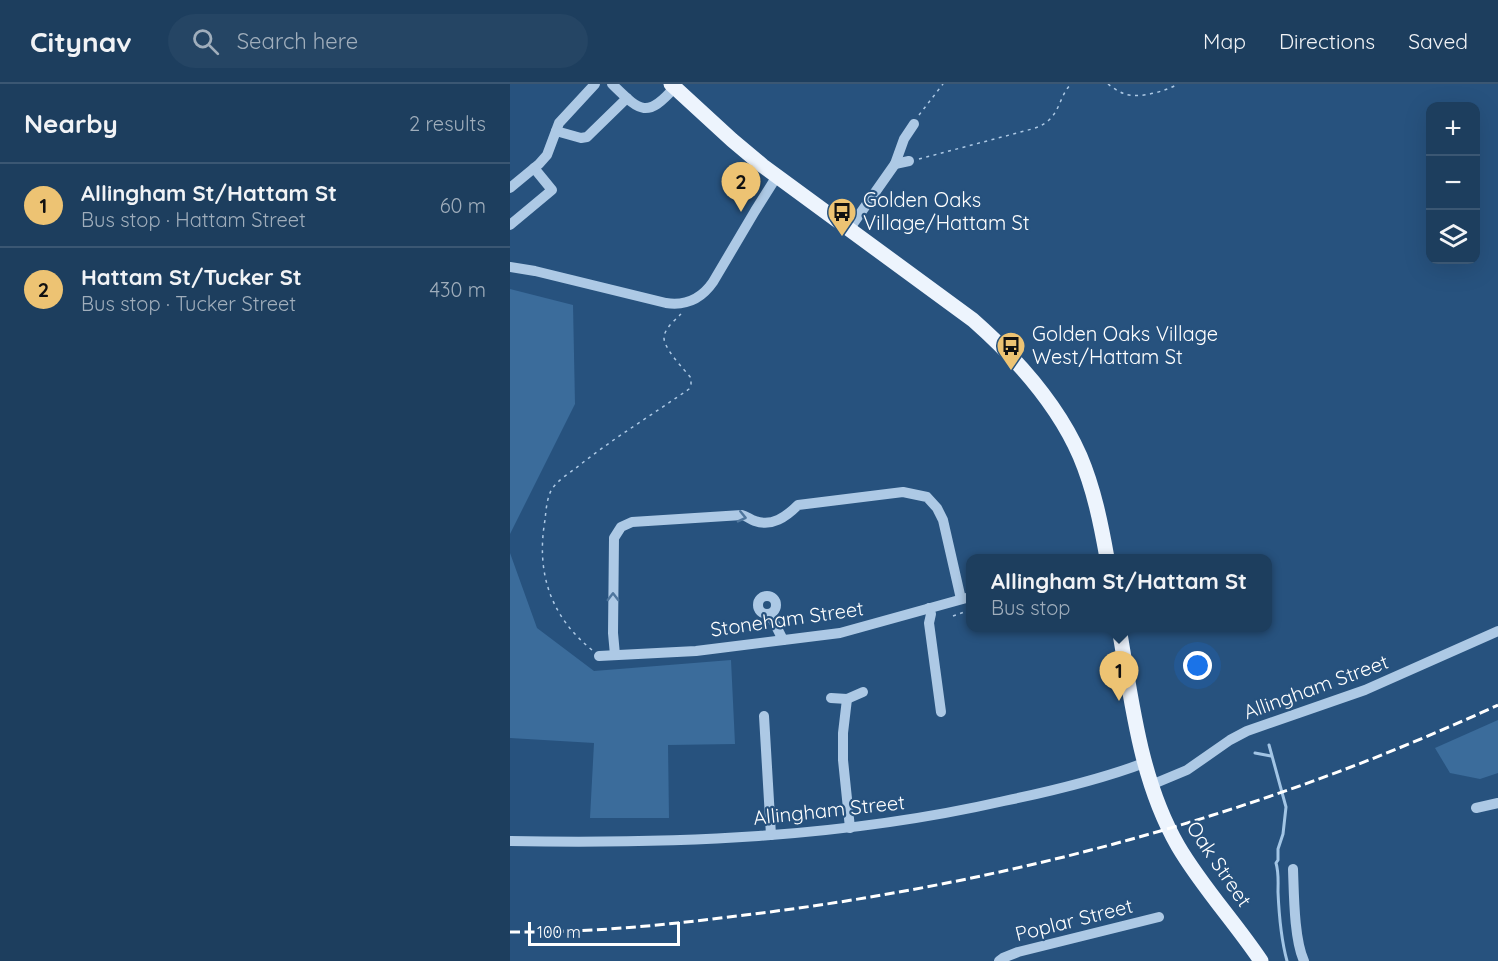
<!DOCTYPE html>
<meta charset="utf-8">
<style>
body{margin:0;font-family:Quicksand,sans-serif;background:#254564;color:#f1f3f6}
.controls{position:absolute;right:18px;top:18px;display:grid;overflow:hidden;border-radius:12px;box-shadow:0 6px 24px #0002}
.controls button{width:54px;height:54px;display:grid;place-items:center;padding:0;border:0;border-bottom:2px solid #3b5773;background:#1d3e5e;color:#f1f3f6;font:30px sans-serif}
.scale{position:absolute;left:18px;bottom:15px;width:152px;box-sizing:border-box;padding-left:6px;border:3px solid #fff;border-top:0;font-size:16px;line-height:21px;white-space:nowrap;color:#fff;-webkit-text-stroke:4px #27527e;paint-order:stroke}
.you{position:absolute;left:688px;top:582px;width:21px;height:21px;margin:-15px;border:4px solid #fff;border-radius:50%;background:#1a73e8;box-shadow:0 0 0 9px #1a73e833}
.badge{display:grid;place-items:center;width:39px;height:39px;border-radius:50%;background:#edc373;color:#111;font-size:20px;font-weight:700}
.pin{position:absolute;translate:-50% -50px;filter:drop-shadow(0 2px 3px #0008)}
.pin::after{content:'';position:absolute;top:32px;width:21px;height:18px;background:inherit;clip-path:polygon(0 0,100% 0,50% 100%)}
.popup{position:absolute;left:456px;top:470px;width:306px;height:78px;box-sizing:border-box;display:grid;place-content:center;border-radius:12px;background:#1d3e5e;filter:drop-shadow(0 2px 4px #0005);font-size:20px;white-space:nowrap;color:#a0aebc}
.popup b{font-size:22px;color:#f1f3f6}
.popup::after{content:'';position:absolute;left:50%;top:100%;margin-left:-12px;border:12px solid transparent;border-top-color:#1d3e5e}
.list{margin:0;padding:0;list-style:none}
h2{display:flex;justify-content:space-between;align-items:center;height:78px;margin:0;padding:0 24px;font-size:26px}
h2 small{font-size:20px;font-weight:400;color:#a0aebc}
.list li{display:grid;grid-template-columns:39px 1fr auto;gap:18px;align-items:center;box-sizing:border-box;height:84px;padding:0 24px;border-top:2px solid #3b5773}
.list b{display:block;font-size:22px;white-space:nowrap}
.list p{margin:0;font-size:20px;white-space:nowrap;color:#a0aebc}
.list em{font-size:20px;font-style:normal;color:#a0aebc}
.icon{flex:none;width:33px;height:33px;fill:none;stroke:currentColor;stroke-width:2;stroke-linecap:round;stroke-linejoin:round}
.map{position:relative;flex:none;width:988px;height:877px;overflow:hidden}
header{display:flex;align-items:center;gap:36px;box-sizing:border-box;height:84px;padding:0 30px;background:#1d3e5e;border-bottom:2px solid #3b5773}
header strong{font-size:28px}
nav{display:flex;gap:33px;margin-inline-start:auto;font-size:21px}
.search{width:420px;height:54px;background:#254564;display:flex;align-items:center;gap:15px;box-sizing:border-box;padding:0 21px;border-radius:33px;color:#a0aebc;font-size:22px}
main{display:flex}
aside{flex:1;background:#1d3e5e}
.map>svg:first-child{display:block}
</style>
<header>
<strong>Citynav</strong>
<div class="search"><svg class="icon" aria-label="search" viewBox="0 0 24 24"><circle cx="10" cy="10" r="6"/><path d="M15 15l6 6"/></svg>Search here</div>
<nav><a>Map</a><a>Directions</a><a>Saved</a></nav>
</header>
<main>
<aside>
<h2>Nearby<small>2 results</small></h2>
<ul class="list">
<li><span class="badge">1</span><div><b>Allingham St/Hattam St</b><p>Bus stop · Hattam Street</p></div><em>60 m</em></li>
<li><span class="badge">2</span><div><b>Hattam St/Tucker St</b><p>Bus stop · Tucker Street</p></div><em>430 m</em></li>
</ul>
</aside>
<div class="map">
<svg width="988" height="877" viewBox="0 0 988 877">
<rect width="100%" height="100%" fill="#27527e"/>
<g fill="#3b6c9b">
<polygon points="0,205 63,221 65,320 0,450"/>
<polygon points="0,469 27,544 84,587 221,576 225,660 158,661 159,734 80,734 84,659 0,654"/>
<polygon points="988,636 988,689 970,695 940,689 925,664"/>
</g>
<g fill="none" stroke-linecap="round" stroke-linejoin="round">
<g stroke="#a2c5e5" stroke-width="3">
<path d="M759,661L776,723L773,750L768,765V776L766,779C769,789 768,798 768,808C769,831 771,855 777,877"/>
<polyline points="745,669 761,672"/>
</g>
<g stroke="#adc9e5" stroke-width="1.5" stroke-dasharray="3 4.5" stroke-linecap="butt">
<path d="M598,0C603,4 609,8 615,10C629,15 656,7 668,0"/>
<polyline points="409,31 433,0"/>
<path d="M409,75L522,45C529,43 535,40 540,35C550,25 551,10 561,0"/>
<polyline points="443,532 460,526"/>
<path d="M82,566C40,532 26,488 35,436C36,426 37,413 42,405C48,396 58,390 66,384C102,355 142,331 179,305L181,300V294C174,285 153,264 154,253C155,244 165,236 171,230"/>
</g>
<g stroke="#adc9e5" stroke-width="10">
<path d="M102,0C129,26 136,36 164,4"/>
<polyline points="46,47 71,54 77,53 117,14"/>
<polyline points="385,80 399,77"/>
<polyline points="0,104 29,80 37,71 49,39 85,0"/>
<polyline points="0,141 42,106 24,84"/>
<polyline points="340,144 385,80 394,55 404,40"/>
<path d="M0,183L25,187L156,219C176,222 192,214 203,198L245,127L267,92"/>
<circle cx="257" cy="521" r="9"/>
<polyline points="419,524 421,530 419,539 431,628"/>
<polyline points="260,530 273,556"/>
<path d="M105,571L103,549L104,454L111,443L122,438L232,431C236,432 240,435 245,437C262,443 276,433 288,421L393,408L417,413L427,424L433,436L451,515"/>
<polyline points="89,572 186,567 330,549 460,513"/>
<polyline points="321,614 337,615 353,608"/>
<polyline points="337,615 333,649 333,676 340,744"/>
<polyline points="254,632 261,751"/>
<polyline points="641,701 677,686 720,656 737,647 855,606 988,547"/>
<polyline points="966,724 988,719"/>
<path d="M0,757C166,760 332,754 494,717C542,707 589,696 634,679"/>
<path d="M783,785C784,811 784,855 794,877"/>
<polyline points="489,877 493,874 508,868 649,833"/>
</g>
<g stroke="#edf4fd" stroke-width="15">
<path d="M161,0L222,56L253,82L463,236C506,274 547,319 570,372C584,405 591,440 597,474"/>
<path d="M609,544C622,618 630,696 668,762C692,803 725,838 751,877"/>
</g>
<path stroke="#fff" stroke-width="3" stroke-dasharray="10 4.5" stroke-linecap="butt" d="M0,848C78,849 157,841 235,831C495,800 750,731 988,621"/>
</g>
<defs><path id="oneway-chevron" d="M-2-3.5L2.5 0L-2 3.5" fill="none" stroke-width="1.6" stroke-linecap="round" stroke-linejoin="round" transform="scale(1.5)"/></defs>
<g stroke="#4f769d">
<use href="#oneway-chevron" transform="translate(232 433) rotate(13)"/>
<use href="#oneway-chevron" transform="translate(103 513) rotate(-90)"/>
</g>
<defs>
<g id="bus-pin" transform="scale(1.5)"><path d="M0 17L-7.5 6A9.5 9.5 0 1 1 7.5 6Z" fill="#edc373" stroke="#27527e"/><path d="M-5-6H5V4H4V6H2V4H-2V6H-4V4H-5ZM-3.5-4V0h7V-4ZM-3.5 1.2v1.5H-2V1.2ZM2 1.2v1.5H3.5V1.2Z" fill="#111"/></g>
</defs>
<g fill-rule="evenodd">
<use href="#bus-pin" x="332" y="128"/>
<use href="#bus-pin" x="501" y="262"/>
</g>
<g text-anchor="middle" stroke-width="4.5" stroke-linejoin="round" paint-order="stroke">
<g font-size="20" fill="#fff" stroke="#27527e" text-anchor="start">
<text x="353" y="123">Golden Oaks<tspan x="353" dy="23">Village/Hattam St</tspan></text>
<text x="522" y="257">Golden Oaks Village<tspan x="522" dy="23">West/Hattam St</tspan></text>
</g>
<g font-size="20" fill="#fff" stroke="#27527e">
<text transform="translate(277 535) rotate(-8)" y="7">Stoneham Street</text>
<text transform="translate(806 603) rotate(-20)" y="7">Allingham Street</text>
<text transform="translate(319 726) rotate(-6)" y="7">Allingham Street</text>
<text transform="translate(709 780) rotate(56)" y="7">Oak Street</text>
<text transform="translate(564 836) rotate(-14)" y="7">Poplar Street</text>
</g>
</g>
</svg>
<div class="controls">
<button>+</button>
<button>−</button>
<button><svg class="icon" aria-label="layers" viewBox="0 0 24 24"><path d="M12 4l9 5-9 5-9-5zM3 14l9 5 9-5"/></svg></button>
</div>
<div class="scale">100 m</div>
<div class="you"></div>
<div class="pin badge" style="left:609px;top:617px">1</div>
<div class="popup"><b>Allingham St/Hattam St</b>Bus stop</div>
<div class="pin badge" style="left:231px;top:128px">2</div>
</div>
</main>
